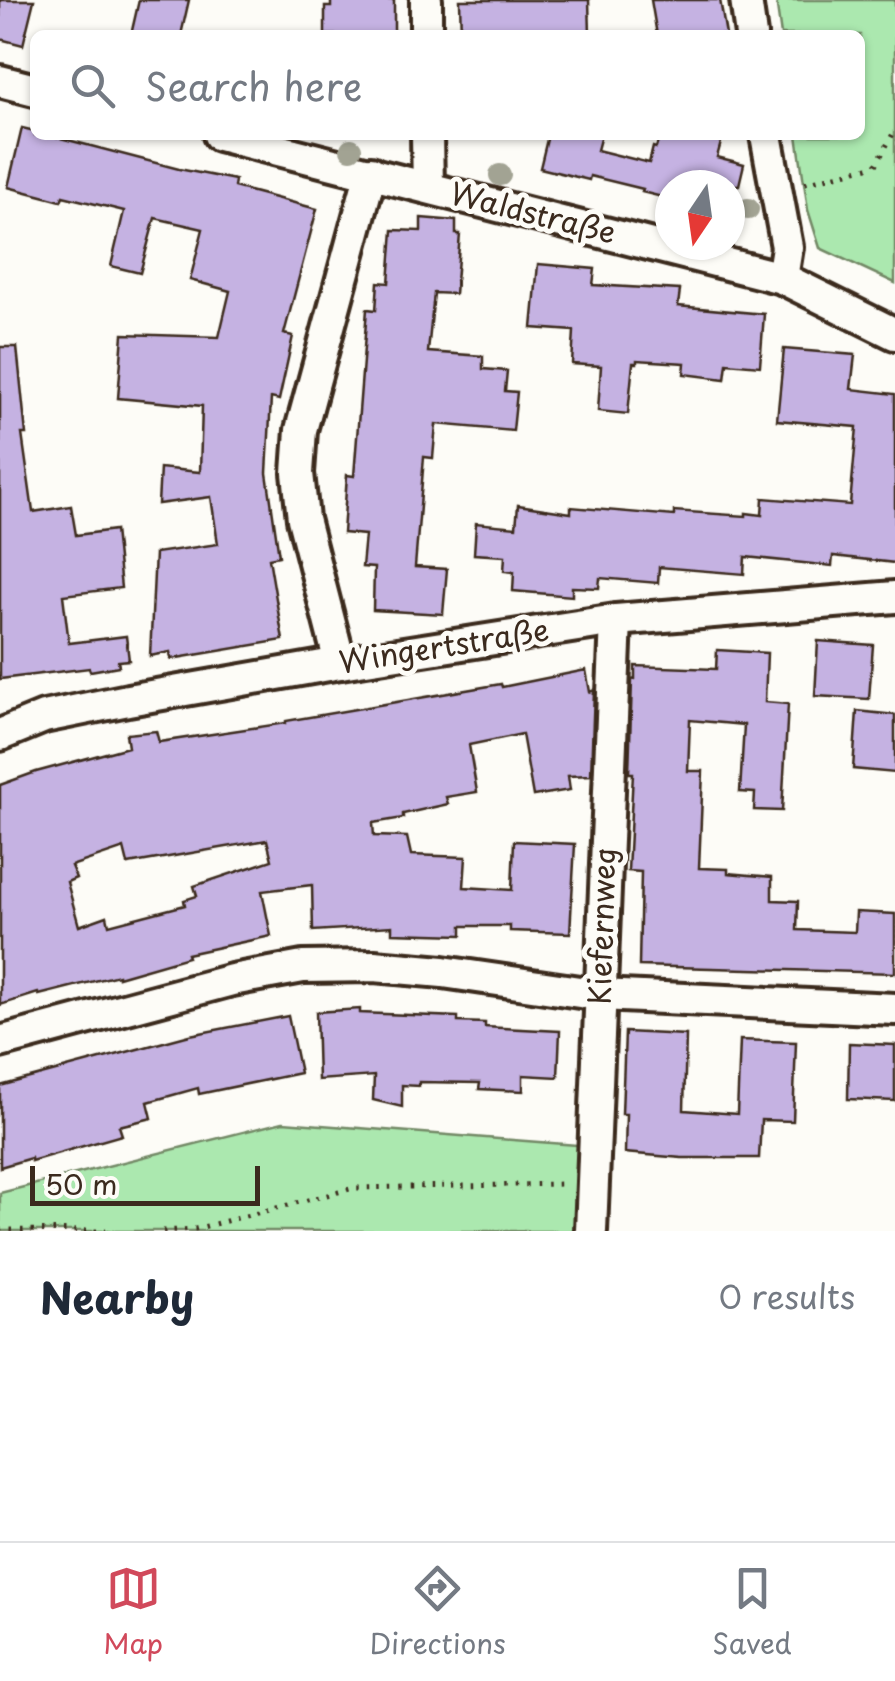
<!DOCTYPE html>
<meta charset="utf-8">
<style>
body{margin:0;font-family:"Playpen Sans",sans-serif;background:#f2f2f3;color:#1f2937}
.compass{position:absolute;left:655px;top:170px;width:90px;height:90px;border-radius:50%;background:#fff;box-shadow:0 2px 8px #0004;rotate:193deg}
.scale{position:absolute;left:30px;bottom:25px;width:230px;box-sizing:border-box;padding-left:10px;border:5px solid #3b2a1e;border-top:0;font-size:28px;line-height:35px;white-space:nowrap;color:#3b2a1e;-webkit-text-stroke:8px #fdfcf7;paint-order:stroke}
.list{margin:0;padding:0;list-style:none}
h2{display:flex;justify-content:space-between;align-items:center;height:130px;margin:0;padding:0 40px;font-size:42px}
h2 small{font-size:32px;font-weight:400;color:#747a83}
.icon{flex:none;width:55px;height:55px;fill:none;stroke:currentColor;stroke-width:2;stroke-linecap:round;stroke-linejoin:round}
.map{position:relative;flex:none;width:895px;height:1231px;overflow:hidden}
.search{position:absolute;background:#fff;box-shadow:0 2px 8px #0004;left:30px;right:30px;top:30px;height:110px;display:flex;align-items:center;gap:25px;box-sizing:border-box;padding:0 35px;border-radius:15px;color:#747a83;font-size:38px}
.sheet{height:310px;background:#fff}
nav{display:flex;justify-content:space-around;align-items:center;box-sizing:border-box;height:140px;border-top:2px solid #e0e1e3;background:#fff;font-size:28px;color:#747a83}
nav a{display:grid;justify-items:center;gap:5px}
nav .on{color:#d1495b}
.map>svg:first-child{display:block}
</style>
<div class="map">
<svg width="895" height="1231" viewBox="0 0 895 1231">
<rect width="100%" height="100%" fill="#fdfcf7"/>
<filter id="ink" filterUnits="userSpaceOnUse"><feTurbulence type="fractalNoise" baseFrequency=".01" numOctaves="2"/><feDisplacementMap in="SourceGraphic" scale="20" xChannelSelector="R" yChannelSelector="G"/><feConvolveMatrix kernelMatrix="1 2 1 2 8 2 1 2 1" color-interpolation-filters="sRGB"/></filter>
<g filter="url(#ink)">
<g fill="#abe8af" stroke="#738966" stroke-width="2.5">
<polygon points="776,0 895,0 895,283 820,248 808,210 797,135 860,135 860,35 781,35"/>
<polygon points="283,1122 589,1146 586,1231 0,1231 0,1193"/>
</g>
<g fill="#c5b2e2" stroke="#3b2a1e" stroke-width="2.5" fill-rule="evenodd">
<polygon points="0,0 34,0 23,45 0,39"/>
<polygon points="139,0 189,0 181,35 131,35"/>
<polygon points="331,0 394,0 394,35 325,35 325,7 331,7"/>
<polygon points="460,0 589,0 590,35 461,35"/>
<polygon points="651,0 720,0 726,35 657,35"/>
<polygon points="22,128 35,131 35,135 49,135 179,169 235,180 234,187 317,209 284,334 293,336 279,400 271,398 267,473 279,556 269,558 283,640 171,659 170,652 150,656 155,553 218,544 211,497 158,504 160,468 200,472 202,406 118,398 123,334 219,337 230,291 190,280 203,229 155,218 140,273 111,266 124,211 63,196 61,201 8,187"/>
<polygon points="548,135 601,135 597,150 649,163 653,147 656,148 660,135 723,135 717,157 744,164 739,185 670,185 670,199 642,192 643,189 590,176 589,180 540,168"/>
<polygon points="421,218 456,221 456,234 460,234 455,294 434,293 428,352 483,356 483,369 507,371 505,391 517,392 513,431 436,424 433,458 424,457 415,567 447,569 443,614 373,610 374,568 362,567 365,535 343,533 347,475 354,476 367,309 376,310 378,282 389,283 393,230 421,231"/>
<polygon points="538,264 595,269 593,285 680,290 678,306 764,314 760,366 727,363 725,379 684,374 685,363 637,360 637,363 633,363 628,414 598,411 601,366 572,364 574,331 532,328"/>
<polygon points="0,347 17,347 26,434 22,434 33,512 71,506 76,535 115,530 121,588 63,595 69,643 126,636 129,660 118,661 119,666 90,671 89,668 0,679"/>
<polygon points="784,349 855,355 851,389 895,394 895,563 833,556 832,566 745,557 744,574 659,567 658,583 600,578 599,588 572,587 572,596 513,591 514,572 504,571 505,556 474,554 476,523 516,527 518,505 571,513 571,507 674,516 674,511 746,516 746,513 762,515 763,498 850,505 857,427 777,420"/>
<polygon points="818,641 873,645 869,699 815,696"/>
<polygon points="717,650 767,653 765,702 788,704 782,811 754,810 755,793 740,792 744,725 690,720 688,771 703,771 699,868 728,869 728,873 772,877 772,900 798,901 797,930 855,932 856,912 895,914 895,973 639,966 641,872 628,871 633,773 629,773 632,680 635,679 635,666 716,669"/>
<path d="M586,670L590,692L594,690L591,775L568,776L570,790L533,796L522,734L469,745L477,792L446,797L448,804L403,814V818L373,823L374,836L407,837L411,855L466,857L464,887L512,890L514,841L575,844L570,933L510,931V926H462V935L392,933V926L313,931L312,885L262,891L271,936L187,954L188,957L118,977V975L39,995L38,993L0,1005V785L36,772L128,747L126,734L156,731L159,742L286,723V721L501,684L502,687ZM267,840L272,860L194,886L197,896L184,900L185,905L109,925L107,916L79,926L67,882L76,878L71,866L124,848L128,864Z"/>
<polygon points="857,711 895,715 895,773 853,769"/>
<polygon points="360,1009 360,1013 458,1017 458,1022 485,1023 485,1027 560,1031 558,1077 523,1075 523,1091 479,1089 480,1083 419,1082 419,1086 402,1085 402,1107 373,1100 374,1076 318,1080 316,1012"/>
<polygon points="288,1016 300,1073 199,1094 198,1088 148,1102 152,1118 119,1126 122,1135 31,1161 31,1158 0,1167 0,1086 190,1035"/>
<polygon points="625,1032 686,1035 684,1110 737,1114 740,1040 796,1042 793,1121 761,1120 759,1158 682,1158 625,1153 626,1114 622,1114"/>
<polygon points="849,1043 895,1045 895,1101 848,1099"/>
</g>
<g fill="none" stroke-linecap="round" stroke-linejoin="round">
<g stroke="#3b2a1e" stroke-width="38">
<g id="street">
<polyline points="426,0 426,35"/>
<polyline points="746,0 751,35"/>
<polyline points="0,81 35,90"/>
<polyline points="219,135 782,278 895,334"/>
<polyline points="427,135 428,187"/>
<polyline points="766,135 787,247 782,278"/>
<polyline points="340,663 303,519 298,473 301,430 371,172"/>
<polyline points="0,735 44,717 128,700 340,663 616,620 895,597"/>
<polyline points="0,1042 232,980 303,967 374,966 443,972 600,995 895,1009"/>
<polyline points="591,1231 616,620"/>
</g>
</g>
<g stroke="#3b2a1e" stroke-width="5" stroke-dasharray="2.5 8" stroke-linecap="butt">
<polyline points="805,183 876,165 895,130"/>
<polyline points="0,1230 106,1231"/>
<polyline points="163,1231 195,1229 354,1188 565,1184"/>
</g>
<use href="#street" stroke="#fdfcf7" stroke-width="30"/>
</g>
<g fill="#a2a393">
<circle cx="351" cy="149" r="11"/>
<circle cx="500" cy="175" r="11"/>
<circle cx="748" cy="209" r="11"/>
</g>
</g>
<g text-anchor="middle" stroke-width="10" stroke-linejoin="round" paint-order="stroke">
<g font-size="30" fill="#3b2a1e" stroke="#fdfcf7">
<text transform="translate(533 214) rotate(14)" y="10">Waldstraße</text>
<text transform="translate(444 647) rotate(-9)" y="10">Wingertstraße</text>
<text transform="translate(603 926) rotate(-88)" y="10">Kiefernweg</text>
</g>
</g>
</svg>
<svg class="compass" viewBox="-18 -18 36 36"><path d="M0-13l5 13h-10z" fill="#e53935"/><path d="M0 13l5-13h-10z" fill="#747a83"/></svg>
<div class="scale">50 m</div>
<div class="search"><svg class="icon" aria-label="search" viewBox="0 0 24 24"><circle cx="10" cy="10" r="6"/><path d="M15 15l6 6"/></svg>Search here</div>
</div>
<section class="sheet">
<h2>Nearby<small>0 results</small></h2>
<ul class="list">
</ul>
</section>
<nav>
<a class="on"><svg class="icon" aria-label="map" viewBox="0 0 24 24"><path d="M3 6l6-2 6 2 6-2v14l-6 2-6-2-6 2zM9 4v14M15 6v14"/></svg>Map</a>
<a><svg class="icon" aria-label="directions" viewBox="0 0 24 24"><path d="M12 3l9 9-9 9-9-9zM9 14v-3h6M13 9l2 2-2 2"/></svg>Directions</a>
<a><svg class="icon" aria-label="saved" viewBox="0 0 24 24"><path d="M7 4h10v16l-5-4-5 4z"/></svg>Saved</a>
</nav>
